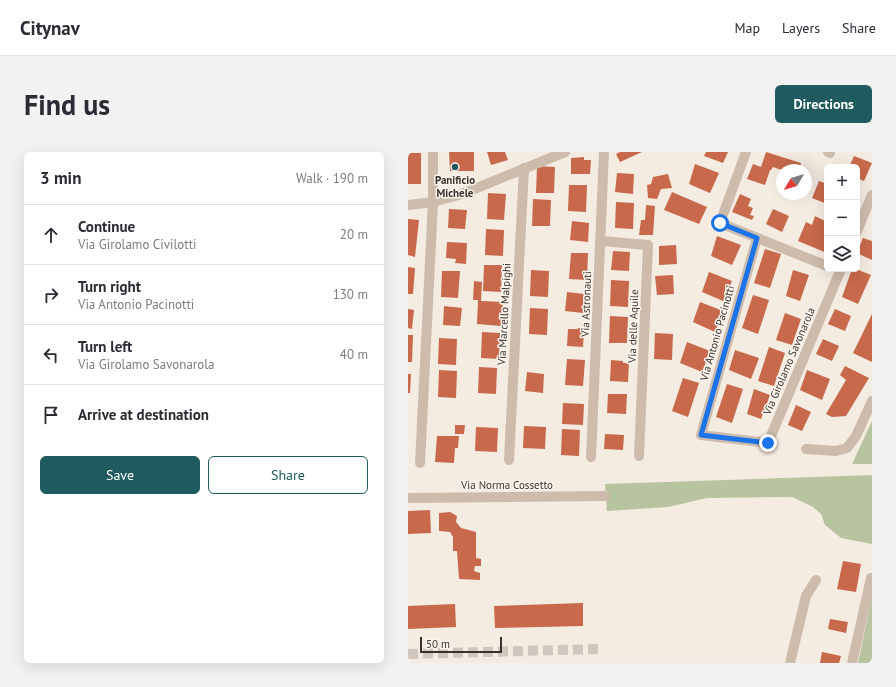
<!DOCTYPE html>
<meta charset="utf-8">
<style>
body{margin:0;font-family:"PT Sans",sans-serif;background:#f2f2f3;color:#2b2b33}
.controls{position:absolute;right:12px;top:12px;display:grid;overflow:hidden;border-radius:6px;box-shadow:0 4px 16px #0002}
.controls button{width:36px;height:36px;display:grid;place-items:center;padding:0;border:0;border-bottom:1px solid #e1e1e2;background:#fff;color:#2b2b33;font:20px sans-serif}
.compass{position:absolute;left:368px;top:12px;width:36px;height:36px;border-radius:50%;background:#fff;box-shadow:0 4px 16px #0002;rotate:232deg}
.scale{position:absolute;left:12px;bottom:10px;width:82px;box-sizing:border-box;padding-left:4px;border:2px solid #3b302b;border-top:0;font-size:11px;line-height:14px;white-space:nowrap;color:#3b302b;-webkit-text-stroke:3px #fbf5ee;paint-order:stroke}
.stop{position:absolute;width:12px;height:12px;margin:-9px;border:3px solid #1a73e8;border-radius:50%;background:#fff}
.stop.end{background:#1a73e8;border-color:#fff;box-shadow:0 1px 4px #0008}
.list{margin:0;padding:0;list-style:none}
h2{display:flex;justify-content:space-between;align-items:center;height:52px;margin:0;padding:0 16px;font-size:17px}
h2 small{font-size:13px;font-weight:400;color:#7c7c81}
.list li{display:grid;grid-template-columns:26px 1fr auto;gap:12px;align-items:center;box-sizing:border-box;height:60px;padding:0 16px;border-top:1px solid #e1e1e2}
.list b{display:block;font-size:15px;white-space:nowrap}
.list p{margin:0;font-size:13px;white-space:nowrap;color:#7c7c81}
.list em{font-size:13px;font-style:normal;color:#7c7c81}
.actions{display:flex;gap:8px;padding:12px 16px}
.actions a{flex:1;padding:9px 0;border:1px solid #1f5a5e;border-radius:6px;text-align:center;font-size:14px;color:#1f5a5e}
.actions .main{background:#1f5a5e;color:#fff}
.icon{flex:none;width:22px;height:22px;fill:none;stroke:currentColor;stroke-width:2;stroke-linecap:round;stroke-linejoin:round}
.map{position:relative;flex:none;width:464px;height:511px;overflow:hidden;border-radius:6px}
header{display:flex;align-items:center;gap:24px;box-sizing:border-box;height:56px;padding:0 20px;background:#fff;border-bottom:1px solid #e1e1e2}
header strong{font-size:19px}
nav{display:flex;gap:22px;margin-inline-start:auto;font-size:14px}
.intro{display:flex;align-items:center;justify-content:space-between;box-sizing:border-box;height:96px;padding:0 24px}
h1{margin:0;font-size:28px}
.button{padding:10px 18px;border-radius:6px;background:#1f5a5e;color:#fff;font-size:14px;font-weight:700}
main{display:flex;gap:24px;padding:0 24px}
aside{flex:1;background:#fff;border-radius:6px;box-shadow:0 4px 16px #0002}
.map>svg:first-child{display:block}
</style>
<header>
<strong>Citynav</strong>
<nav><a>Map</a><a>Layers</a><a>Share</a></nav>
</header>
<div class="intro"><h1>Find us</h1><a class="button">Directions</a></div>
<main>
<aside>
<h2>3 min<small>Walk · 190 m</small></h2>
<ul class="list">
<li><svg class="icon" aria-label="ahead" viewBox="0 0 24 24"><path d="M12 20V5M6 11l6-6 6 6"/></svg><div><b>Continue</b><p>Via Girolamo Civilotti</p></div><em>20 m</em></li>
<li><svg class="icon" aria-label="right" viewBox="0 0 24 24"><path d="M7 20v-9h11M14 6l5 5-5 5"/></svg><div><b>Turn right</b><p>Via Antonio Pacinotti</p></div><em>130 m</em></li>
<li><svg class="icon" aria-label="left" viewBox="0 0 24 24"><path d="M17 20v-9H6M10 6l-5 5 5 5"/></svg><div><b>Turn left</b><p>Via Girolamo Savonarola</p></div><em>40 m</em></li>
<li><svg class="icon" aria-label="arrive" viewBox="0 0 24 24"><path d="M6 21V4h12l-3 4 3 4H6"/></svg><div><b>Arrive at destination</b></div></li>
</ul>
<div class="actions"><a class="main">Save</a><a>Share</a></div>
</aside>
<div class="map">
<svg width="464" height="511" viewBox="0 0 464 511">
<rect width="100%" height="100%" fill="#f4ebe1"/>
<g fill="#b8c4a0">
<polygon points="464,269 464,312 444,312"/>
<polygon points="464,323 464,392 433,386 417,373 413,362 405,355 384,345 299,346 260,355 199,359 197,332"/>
<polygon points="464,444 464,511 450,511"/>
</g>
<g fill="#c8694b">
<polygon points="41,0 66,0 66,19 42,19"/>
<polygon points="79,0 97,0 100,8 83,13"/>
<polygon points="212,0 234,0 212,10 208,2"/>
<polygon points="298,0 320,0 315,11 296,4"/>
<polygon points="358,0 393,11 391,18 374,18 365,15 363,18 362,18 357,33 339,27 345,12 353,15"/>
<rect x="0" y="1" width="13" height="31"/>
<polygon points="446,4 464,11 456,29 449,26 449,15 441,15"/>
<polygon points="176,5 176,8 183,8 182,22 163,22 163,6"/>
<polygon points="287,12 311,21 302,41 281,32"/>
<polygon points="129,14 147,15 146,41 128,41"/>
<polygon points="209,21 226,22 225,42 207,40"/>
<polygon points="260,22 264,36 253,37 249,47 240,46 239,33 243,32 245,25"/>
<polygon points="411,29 419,32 419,52 404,46"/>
<polygon points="161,33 179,33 178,60 160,59"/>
<polygon points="264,40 299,55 291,72 256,58"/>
<polygon points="80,41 98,42 96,68 79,67"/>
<polygon points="332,42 343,47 340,54 345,56 342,63 346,64 344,68 324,60"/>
<polygon points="125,47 143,48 142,74 124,74"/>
<polygon points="208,50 226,51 225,77 207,76"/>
<polygon points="238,53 247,54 245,83 231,83 233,68 237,68"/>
<polygon points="41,57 59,58 57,77 40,76"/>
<polygon points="365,57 381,64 374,80 358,72"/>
<polygon points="407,64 419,70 419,101 390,89 398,70 404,73"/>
<polygon points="0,67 11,68 7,105 0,103"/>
<polygon points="164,69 181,71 180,90 162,88"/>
<polygon points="78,77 96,78 95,104 77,103"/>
<polygon points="309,84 333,93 324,113 303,104"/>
<polygon points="455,86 464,89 464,108 449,101"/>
<polygon points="39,90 59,91 58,112 47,111 48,107 38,106"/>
<polygon points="268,93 269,112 251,113 251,94"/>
<polygon points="357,97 373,102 362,136 346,131"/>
<polygon points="205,99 222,100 221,119 203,118"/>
<polygon points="163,101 180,101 179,128 161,127"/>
<polygon points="76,113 94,113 93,140 75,139"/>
<polygon points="0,115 7,116 5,142 0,142"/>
<polygon points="444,117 448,117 463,123 450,152 434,145"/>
<polygon points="123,118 141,119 140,145 122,144"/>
<polygon points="385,118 401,123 392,149 378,144"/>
<polygon points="34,119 52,119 50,146 33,145"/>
<polygon points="301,120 324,129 315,149 294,140"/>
<polygon points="265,123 266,142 249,143 247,124"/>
<polygon points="203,128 221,129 220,155 202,154"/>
<polygon points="66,129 74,130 73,149 95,150 93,174 69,172 70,148 65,148"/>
<polygon points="159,140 176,142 175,161 157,159"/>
<polygon points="345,143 361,148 350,182 334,176"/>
<polygon points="292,150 315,159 307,180 285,170"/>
<polygon points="36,154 54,156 52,174 35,173"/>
<polygon points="122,156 140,157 139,183 121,182"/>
<polygon points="0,157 6,158 4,177 0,176"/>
<polygon points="427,157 443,164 437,179 420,172"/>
<polygon points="377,161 393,167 384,193 368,188"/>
<polygon points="464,162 464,210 445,201"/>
<polygon points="202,164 220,165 219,191 201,191"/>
<polygon points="170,176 176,176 175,195 159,194 160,177 170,177"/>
<polygon points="74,180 92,181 91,207 73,206"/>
<polygon points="247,181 265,182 264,208 246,207"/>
<polygon points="0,183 5,183 4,210 0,210"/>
<polygon points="31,186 49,187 48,213 30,212"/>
<polygon points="415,187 431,194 424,209 408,202"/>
<polygon points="279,190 302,199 294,220 272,211"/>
<polygon points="361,195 377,201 366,234 350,229"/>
<polygon points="327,198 351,206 343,227 321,218"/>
<polygon points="159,207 177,208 175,234 157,233"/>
<polygon points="203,208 215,209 215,211 221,211 220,230 202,229"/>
<polygon points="437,214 461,226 438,264 424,265 418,262 438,228 432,223"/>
<polygon points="71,215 89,216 88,242 70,241"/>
<polygon points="31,218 49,219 48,246 30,245"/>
<polygon points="399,218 422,227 414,248 392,238"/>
<polygon points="119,220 136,222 135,241 117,239"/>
<polygon points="0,222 3,222 2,241 0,241"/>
<polygon points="275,226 291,231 280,265 264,259"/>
<polygon points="319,232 335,237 324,271 308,265"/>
<polygon points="346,237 362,243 353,267 339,262"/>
<polygon points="200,242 219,242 218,262 199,261"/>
<polygon points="155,251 176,252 175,273 154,272"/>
<polygon points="388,253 403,260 394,279 380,273"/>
<polygon points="47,273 57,273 56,282 47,282"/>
<polygon points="116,274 138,275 137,297 115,296"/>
<polygon points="68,275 90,276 89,300 67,299"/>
<polygon points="154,277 172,278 171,304 153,303"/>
<polygon points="197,282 216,283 215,298 196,297"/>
<polygon points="29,284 51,284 50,296 47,296 46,311 27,310"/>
<polygon points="22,358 23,381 0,382 0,359"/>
<polygon points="42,360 49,364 48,370 53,376 68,380 68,406 73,407 73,414 67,414 66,419 72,421 72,428 51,427 49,399 45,399 45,385 42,380 31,379 31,361"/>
<polygon points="435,409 453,412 448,440 429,437"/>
<polygon points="175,451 175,474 87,476 86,454"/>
<polygon points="47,452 48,475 0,477 0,454"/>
<polygon points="422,467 440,470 438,481 420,477"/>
<polygon points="414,500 433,504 431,511 412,511"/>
</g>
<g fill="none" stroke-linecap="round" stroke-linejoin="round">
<polyline stroke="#cfc6bd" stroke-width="10" stroke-dasharray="10 5" stroke-linecap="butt" points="0,502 190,497"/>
<g stroke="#cdbbac" stroke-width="10">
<polyline points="338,0 312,71 419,114"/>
<polyline points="420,0 422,1"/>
<polyline points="0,53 25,50 54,42 157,0"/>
<polyline points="449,79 464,43"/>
<polyline points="349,86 293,283 360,291 433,117"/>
<polyline points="193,89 240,93 231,304"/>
<polyline points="398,297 428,299 439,296 448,284 464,249"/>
<polyline points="183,305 196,0"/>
<polyline points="101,308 116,16"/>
<polyline points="12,311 25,50 25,0"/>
<polyline points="0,346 197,344"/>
<polyline points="382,511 398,444 408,428"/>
<polyline points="444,511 463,426"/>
</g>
</g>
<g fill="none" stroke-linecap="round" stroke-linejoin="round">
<polyline stroke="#1a73e8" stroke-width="5" points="312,71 349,86 293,283 360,291"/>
</g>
<circle fill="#1f5a5e" stroke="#fbf5ee" stroke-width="1.5" cx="47" cy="15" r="4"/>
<g text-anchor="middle" stroke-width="3" stroke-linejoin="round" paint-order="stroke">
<g font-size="11" font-weight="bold" fill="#3b302b" stroke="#fbf5ee">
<text x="47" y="32">Panificio<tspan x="47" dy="13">Michele</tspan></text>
</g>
<g font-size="11" fill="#3b302b" stroke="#fbf5ee">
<text transform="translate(178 152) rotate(-88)" y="4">Via Astronauti</text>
<text transform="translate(96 162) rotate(-87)" y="4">Via Marcello Malpighi</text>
<text transform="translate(225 174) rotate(-88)" y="4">Via delle Aquile</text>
<text transform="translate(309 181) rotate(-74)" y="4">Via Antonio Pacinotti</text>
<text transform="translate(381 209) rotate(-67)" y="4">Via Girolamo Savonarola</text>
<text x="99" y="337">Via Norma Cossetto</text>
</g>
</g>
</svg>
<div class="controls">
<button>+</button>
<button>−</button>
<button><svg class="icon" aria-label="layers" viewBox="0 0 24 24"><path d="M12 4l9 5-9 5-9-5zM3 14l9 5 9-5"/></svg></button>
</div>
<svg class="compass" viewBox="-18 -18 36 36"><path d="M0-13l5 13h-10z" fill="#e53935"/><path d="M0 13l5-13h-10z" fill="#7c7c81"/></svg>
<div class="scale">50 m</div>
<div class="stop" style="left:312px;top:71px"></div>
<div class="stop end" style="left:360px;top:291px"></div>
</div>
</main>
